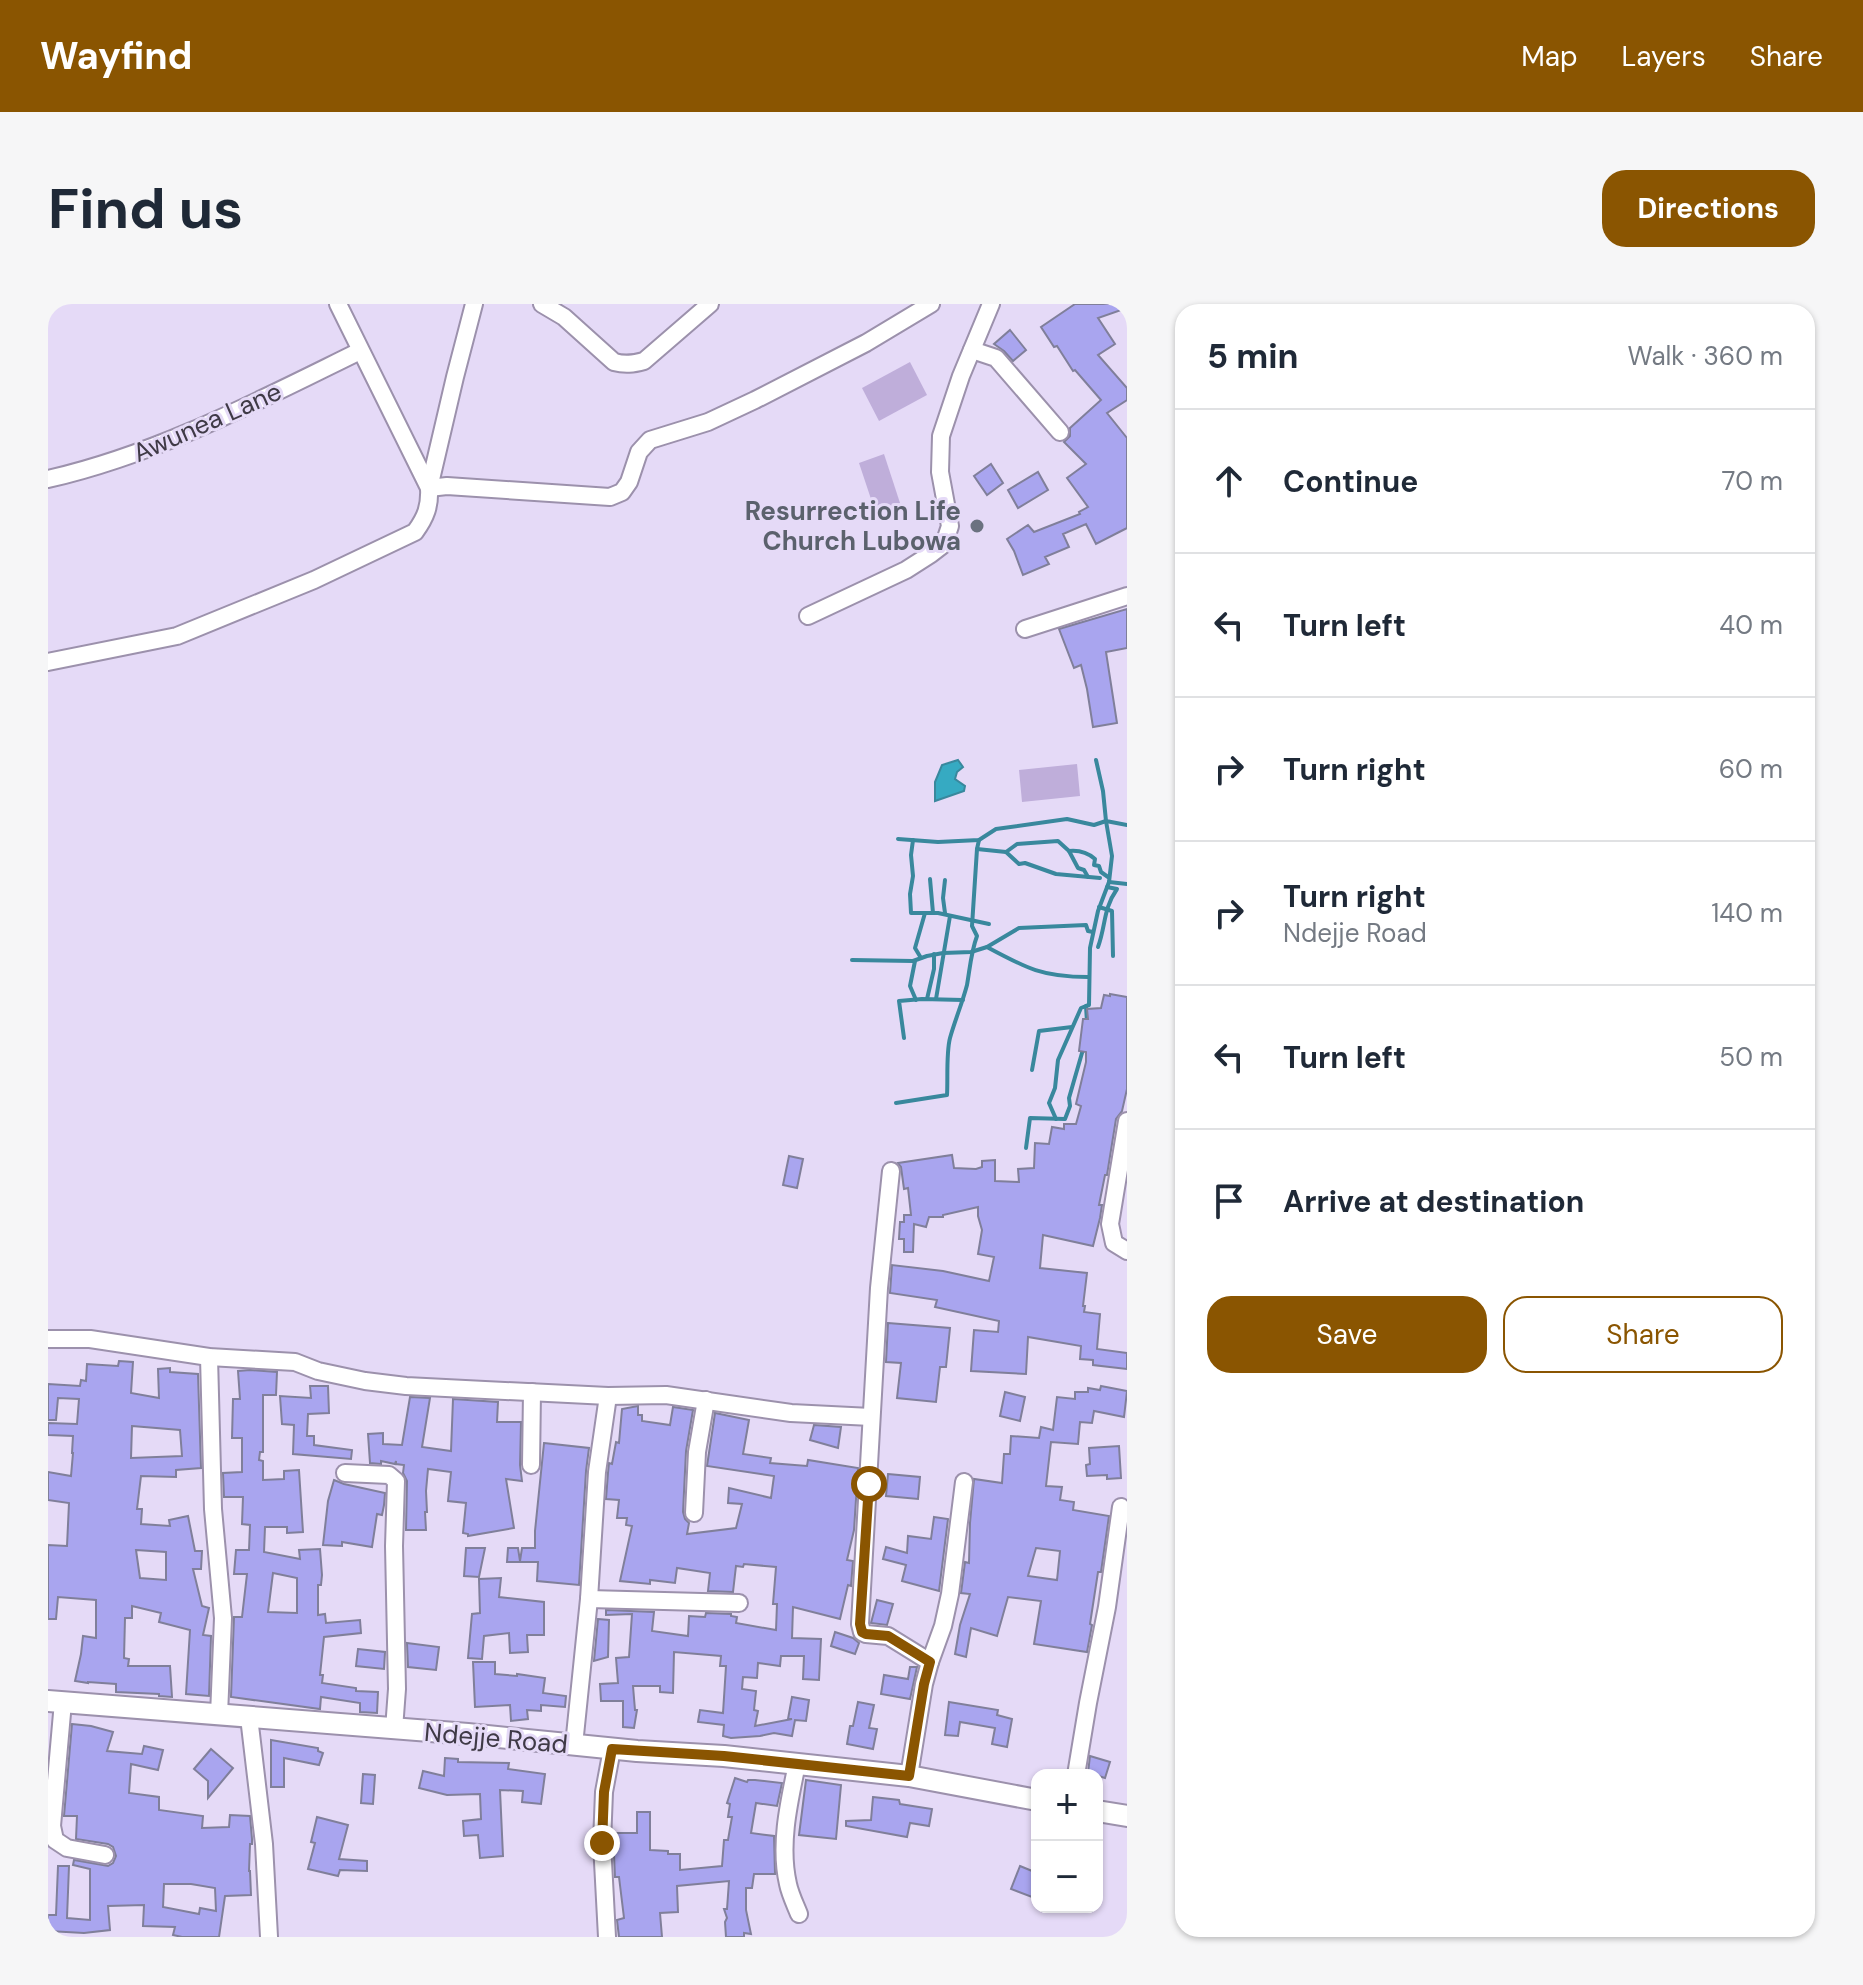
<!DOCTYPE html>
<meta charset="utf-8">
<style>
body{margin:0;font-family:"DM Sans",sans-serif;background:#f6f6f7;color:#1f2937}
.controls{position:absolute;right:24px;bottom:24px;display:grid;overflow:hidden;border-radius:16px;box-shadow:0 2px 6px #0004}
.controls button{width:72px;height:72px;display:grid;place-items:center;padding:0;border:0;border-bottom:2px solid #e0e1e3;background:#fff;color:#1f2937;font:40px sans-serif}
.stop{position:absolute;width:24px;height:24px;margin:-18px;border:6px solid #8a5501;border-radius:50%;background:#fff}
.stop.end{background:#8a5501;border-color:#fff;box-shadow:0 2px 8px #0008}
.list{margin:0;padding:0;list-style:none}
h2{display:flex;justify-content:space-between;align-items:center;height:104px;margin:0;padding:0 32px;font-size:34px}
h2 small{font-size:26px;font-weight:400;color:#747a83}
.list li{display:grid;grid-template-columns:52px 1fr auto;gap:24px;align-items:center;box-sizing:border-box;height:144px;padding:0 32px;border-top:2px solid #e0e1e3}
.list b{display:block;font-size:30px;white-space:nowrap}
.list p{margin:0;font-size:26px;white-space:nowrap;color:#747a83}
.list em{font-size:26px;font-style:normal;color:#747a83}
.actions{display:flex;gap:16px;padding:24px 32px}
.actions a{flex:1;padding:18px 0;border:2px solid #8a5501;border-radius:24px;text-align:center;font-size:28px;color:#8a5501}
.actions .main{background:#8a5501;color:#fff}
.icon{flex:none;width:44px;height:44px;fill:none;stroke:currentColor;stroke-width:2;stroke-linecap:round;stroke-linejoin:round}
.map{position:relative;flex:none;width:1079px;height:1633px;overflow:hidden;border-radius:24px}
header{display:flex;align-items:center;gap:48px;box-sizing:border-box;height:112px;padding:0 40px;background:#8a5501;color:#fff}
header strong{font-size:38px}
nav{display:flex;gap:44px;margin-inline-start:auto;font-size:28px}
.intro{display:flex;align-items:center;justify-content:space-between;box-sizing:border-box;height:192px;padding:0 48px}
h1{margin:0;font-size:56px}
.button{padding:20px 36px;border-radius:24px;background:#8a5501;color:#fff;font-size:28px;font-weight:700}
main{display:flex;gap:48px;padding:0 48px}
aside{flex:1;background:#fff;border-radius:24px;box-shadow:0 2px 6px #0004}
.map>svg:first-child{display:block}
</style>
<header>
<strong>Wayfind</strong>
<nav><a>Map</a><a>Layers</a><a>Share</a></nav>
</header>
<div class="intro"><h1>Find us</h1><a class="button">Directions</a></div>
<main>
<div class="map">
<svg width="1079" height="1633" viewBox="0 0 1079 1633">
<rect width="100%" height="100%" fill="#e5daf7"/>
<g fill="#bfaeda">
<polygon points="862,58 879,91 831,117 814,84"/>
<polygon points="836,150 852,199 827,207 811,159"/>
<polygon points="1029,460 1032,492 974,498 971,466"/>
</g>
<polygon fill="#36aac2" stroke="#39889d" stroke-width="2" points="910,456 915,463 909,468 907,475 917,482 916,487 887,497 887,478 894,461"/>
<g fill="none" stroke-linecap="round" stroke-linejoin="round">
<g stroke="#39889d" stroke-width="4">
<polyline points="1048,456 1055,487 1058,517 1079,521"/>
<polyline points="850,535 890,538 931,536 948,525 1019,515 1046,521 1058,517 1064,552 1061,578 1079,580"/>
<polyline points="865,536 863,551 865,572 862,590 863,609 890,609 941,620"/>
<polyline points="931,536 929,545 958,548 971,560 977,559 1008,570 1052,574"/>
<path d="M1021,547C1031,546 1039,548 1047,555L1046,561L1051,562L1053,568L1060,573"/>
<polyline points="958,548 969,540 1010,537 1021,547 1030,564 1036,566 1040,573"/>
<polyline points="882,575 885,609"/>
<polyline points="897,576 895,594 897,609"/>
<polyline points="1051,603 1064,607 1065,652"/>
<path d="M939,643C978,664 994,673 1040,673"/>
<path d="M1050,643C1058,621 1055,605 1069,585L1059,583"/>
<polyline points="873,654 867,644 877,609"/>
<polyline points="804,656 865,657 879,652 895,649 923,648 939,643 971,624 1038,621 1040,627 1045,628"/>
<polyline points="867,657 862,682 868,696"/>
<polyline points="879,695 886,665 886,650"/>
<polyline points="888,695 902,612"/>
<polyline points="1039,718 1038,702 1041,701 1042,644 1050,607 1061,578"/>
<polyline points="856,734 851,697 874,695 915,696"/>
<polyline points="984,766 991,727 1024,723"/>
<path d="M848,799L899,791C900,776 898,749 902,734C907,716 914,700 919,681C922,664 923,648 929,632L924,622L929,545"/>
<polyline points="1008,815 1001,799 1007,784 1010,756 1033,704 1038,702"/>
<polyline points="978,844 982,814 1017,815 1022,802 1021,794 1036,742"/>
</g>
</g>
<g fill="#a9a5ef" stroke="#807f9a" stroke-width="2" fill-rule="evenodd">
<polygon points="1027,0 1079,0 1079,4 1050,14 1067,40 1050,51 1079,84 1079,96 1059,109 1079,134 1079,224 1048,240 1038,220 1015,230 1021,243 997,253 1001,260 975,271 966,247 959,235 980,221 986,228 1032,210 1031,208 1040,203 1019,174 1038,160 1016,138 1022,132 1022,124 1053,96 1027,66 1025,67 1009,42 1006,43 993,23"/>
<polygon points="962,26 978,46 965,57 956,47 946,40"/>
<polygon points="943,160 955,179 939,191 926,172"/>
<polygon points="990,168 1000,186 970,204 960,186"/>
<polygon points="1079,305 1079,344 1058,348 1069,419 1045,423 1039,385 1033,361 1026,364 1011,325"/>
<polygon points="1062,690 1079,693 1079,785 1074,807 1068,815 1059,871 1057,871 1051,901 1054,901 1052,914 1045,942 995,931 992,964 1039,969 1035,1002 1037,1002 1036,1008 1052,1010 1049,1045 1079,1049 1079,1065 1045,1061 1045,1056 1032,1055 1033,1042 980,1033 978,1070 923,1067 926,1026 950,1028 951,1017 887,1003 889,996 842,989 844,961 895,967 941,977 946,953 930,950 934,926 930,912 930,903 895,911 895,913 881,913 878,923 866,920 865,948 856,948 856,935 851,935 852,918 856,918 856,911 863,911 860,884 856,885 853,863 850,859 904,851 906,864 928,865 934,863 934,857 947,856 947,877 971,878 970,865 986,864 987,839 1001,840 1004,823 1016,825 1016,820 1028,820 1033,802 1028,800 1038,758 1038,748 1031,747 1035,715 1040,715 1039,705 1053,704 1056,691 1062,692"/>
<polygon points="741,852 755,855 749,884 735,881"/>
<polygon points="840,1019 902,1024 898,1063 892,1063 888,1098 849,1094 853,1059 838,1058"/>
<path d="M71,1057L85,1058L83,1089L111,1094L110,1065L122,1064V1068L150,1070L153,1164L128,1166V1173L93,1172L89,1205H94L93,1220L122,1222L121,1216L140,1212L147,1247H154L153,1265H145L154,1302L161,1304L155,1331L163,1332L161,1392L138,1390L142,1326L111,1318L113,1309L84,1302V1314H77L76,1354L81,1355L80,1362H122L124,1393L111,1392V1390L68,1388V1380L40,1378V1379L27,1377L33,1350L35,1332L48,1334V1296L10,1293L8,1315H0V1241L19,1242L21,1199L0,1196V1168L23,1172L25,1149H24L25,1132L0,1131V1119L29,1120L31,1095L10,1094L8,1116H0V1080L32,1082L33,1076L38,1077L39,1060L70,1062ZM84,1122L132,1126L134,1152L83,1154ZM88,1246L118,1248V1276L92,1274Z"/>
<path d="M202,1066L229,1068L228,1091H215V1148H212L211,1156L215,1157V1176L236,1175V1167L251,1166L255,1228L239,1229V1223H217L216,1248L252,1255L251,1246L272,1245L274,1271L273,1281H270V1311L277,1310L278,1319L312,1316L313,1329L276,1333L272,1371H275L274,1379L308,1384V1387L330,1388L329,1409L312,1408V1399L273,1393L272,1405L183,1393L186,1313H194L199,1270H186L188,1246H201L202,1221L194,1220L195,1193H176L175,1169L194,1168V1134H184L185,1095H192L190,1067ZM225,1269L249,1274V1309L220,1308Z"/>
<polygon points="262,1082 280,1082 281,1109 260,1110 259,1132 266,1132 266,1141 304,1146 303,1155 245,1150 246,1121 234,1120 232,1092 263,1094"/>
<path d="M1053,1082L1079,1087L1076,1113L1046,1107L1044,1119L1032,1118L1030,1140L1003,1138L998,1182L1014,1183L1012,1196L1026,1198L1025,1206L1061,1212L1053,1268H1050L1042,1320L1044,1321L1039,1348L986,1340L993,1297L960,1293L949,1332L923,1324L918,1353L907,1350L912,1321L922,1290L913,1289L917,1258L921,1259L922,1219L926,1175L954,1179L956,1150H962L963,1132L991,1134L993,1123L1005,1126L1009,1093L1027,1095V1088H1040V1084L1052,1086ZM988,1244L1012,1247L1009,1276L980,1272Z"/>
<polygon points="957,1088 977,1093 972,1117 952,1112"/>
<polygon points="362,1093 382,1094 374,1143 403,1147 405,1095 450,1098 449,1118 473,1118 472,1161 474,1177 458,1175 466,1224 420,1232 420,1230 415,1229 418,1199 400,1197 403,1168 380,1165 378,1187 379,1208 377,1208 378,1226 358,1226 359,1177 355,1169 356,1161 348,1160 348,1157 347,1160 333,1157 333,1160 322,1159 320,1130 335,1129 335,1140 354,1141"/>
<polygon points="590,1102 590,1111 594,1111 594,1117 622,1121 625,1103 645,1106 638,1147 635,1208 637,1215 641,1219 639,1230 688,1224 694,1200 680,1199 681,1184 723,1194 726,1172 659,1162 667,1109 701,1116 695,1150 723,1154 722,1159 759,1162 760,1156 810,1164 806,1226 799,1256 805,1257 803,1282 800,1281 792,1315 745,1303 744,1334 773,1335 771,1376 755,1375 756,1352 733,1352 732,1362 710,1359 709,1374 695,1373 694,1385 708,1387 706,1406 710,1407 707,1422 744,1415 740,1415 744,1393 761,1396 758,1417 747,1416 744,1432 726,1429 712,1432 683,1434 675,1432 676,1421 650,1418 652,1406 675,1409 678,1362 672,1362 673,1352 626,1348 625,1389 612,1388 612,1382 585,1382 587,1406 589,1406 586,1424 575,1423 575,1397 553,1397 552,1380 570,1379 568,1354 581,1353 584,1310 558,1311 558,1306 606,1308 604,1327 640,1332 641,1312 657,1313 658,1309 683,1310 683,1312 689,1313 688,1319 728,1326 729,1300 725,1300 728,1263 696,1260 695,1263 688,1262 685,1288 660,1287 662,1269 629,1264 627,1279 602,1276 602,1280 572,1277 584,1222 578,1221 579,1214 569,1214 571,1196 558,1195 560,1169 561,1159 564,1160 568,1138 571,1139 574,1105"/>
<polygon points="766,1121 793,1123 790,1144 762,1136"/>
<polygon points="496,1139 541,1144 538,1167 531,1281 489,1277 490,1258 459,1258 460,1244 470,1244 472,1257 474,1244 487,1244 487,1227"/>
<polygon points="1071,1142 1073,1174 1059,1175 1059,1171 1039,1172 1038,1161 1042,1160 1041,1144"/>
<polygon points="840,1170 872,1173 870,1195 838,1192"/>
<polygon points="286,1176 296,1180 337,1189 336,1201 334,1211 329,1210 324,1243 294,1238 294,1242 275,1241 280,1197"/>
<polygon points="886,1213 900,1215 891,1287 854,1277 858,1261 835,1255 838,1243 859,1249 860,1232 883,1235"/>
<polygon points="418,1244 437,1244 431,1273 416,1272"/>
<polygon points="453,1274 451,1293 496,1298 496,1331 479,1331 480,1348 462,1349 461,1329 436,1332 434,1355 420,1354 424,1310 432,1309 431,1275"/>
<polygon points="829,1296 845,1300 839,1321 823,1319"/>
<polygon points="550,1315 561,1316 560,1353 546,1357"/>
<polygon points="787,1328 805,1334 811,1339 807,1350 783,1342"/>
<polygon points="359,1339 391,1343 388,1366 360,1363"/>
<polygon points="310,1345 337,1348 336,1365 308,1362"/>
<polygon points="425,1358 447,1358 447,1370 469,1372 469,1370 497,1374 495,1389 518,1392 517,1403 493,1401 493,1407 479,1406 480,1415 463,1417 462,1401 427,1403"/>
<polygon points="862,1363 869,1363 862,1395 833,1390 836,1371 860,1375"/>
<polygon points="810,1398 826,1401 821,1424 829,1425 825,1445 799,1440 802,1422 805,1422"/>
<polygon points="901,1398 950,1406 949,1411 964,1415 959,1443 944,1440 947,1424 912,1418 910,1432 897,1431"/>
<path d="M24,1420L43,1422L65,1428L59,1447L94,1450L96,1442L115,1446L110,1466L83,1460L81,1489L111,1493V1506L155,1512L154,1524L181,1523L182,1511L202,1512L204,1535V1540H202L201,1567H202L203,1591L177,1592L171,1633H134L125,1631L127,1623L95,1622L96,1601L60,1602L62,1626L36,1629L0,1627V1611H8L10,1562H21L19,1614L42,1616V1565L25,1561L26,1556L60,1562L65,1559L68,1552L65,1543L60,1540L28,1535L29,1512H16ZM116,1580H143L167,1584L168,1607L152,1604L151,1610L115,1603Z"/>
<polygon points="223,1436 270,1444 270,1447 275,1449 271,1461 236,1454 236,1483 223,1483"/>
<polygon points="163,1445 185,1464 160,1494 160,1477 146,1465"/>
<polygon points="1042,1452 1062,1458 1057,1474 1040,1469"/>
<polygon points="397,1454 410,1455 410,1458 461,1459 460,1465 497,1470 493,1500 474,1498 475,1487 452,1486 455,1552 432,1554 430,1531 416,1532 415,1517 433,1515 432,1490 399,1491 371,1484 375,1467 396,1472"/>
<polygon points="315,1470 327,1471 325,1500 313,1499"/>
<polygon points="687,1474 699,1478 700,1476 707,1476 734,1479 729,1502 708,1499 703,1529 726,1532 727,1570 706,1570 704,1584 698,1584 698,1606 703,1630 696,1629 696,1633 678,1633 677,1618 679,1614 676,1605 679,1605 681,1577 629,1582 630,1608 612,1609 614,1633 571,1633 569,1616 576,1614 571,1573 567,1573 565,1529 589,1529 589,1508 602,1508 602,1546 620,1547 620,1550 632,1550 632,1566 674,1562 676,1536 680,1536 684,1513 680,1513 682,1500 679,1499"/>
<polygon points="758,1476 793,1481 788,1535 751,1531"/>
<polygon points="825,1493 851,1496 852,1500 884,1505 881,1522 862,1519 859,1533 798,1522 798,1517 823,1516"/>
<polygon points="269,1513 300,1521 291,1555 319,1557 319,1567 292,1566 290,1572 260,1565 267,1539 263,1538"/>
<polygon points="972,1562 989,1569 989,1581 984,1593 963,1585"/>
</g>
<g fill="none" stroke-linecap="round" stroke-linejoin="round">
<g stroke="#9c91ac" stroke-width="20">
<g id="minor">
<polyline points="426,0 407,73 381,184 399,182 562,193 574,188 581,178 591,148 602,136 660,118 707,96 818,39 883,0"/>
<path d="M494,0L516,13L566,58C577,61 585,60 596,57L662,0"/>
<polyline points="924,46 948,54 1012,128"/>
<path d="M0,175C110,150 212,96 312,47"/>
<polyline points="760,312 858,266 883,250 896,240 902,222 892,168 893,132 913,72 943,0"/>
<polyline points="977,325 1079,292"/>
<path d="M0,358L129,332L266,276L367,228C378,213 382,202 381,184L290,0"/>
<polyline points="1079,817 1062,920 1066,939 1079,947"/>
<polyline points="843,867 831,984 812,1320 814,1328 818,1330 840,1332 882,1358"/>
<polyline points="0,1035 42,1035 161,1053 247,1058 270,1067 317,1077 358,1082 560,1092 618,1091 743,1109 823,1113"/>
<polyline points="161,1053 165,1205 175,1314 171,1411"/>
<polyline points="483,1161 484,1088"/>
<polyline points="297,1169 341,1171 348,1177 346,1242 349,1385 346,1425"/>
<polyline points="646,1209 649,1148 658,1096"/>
<polyline points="541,1295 691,1299"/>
<polyline points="15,1398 4,1522 7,1536 19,1544 57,1551"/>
<polyline points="201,1413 216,1540 221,1633"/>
<polyline points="526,1441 541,1295 549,1168 560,1092"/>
<path d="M749,1460C741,1498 731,1541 740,1580C742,1590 747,1600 751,1610"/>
<polyline points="1028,1471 1040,1399 1059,1303 1073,1203"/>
<polyline points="861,1472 876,1380 882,1358 895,1322 902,1290 916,1178"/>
<polyline points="559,1633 554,1539 556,1488 564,1445"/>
</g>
</g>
<g stroke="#9c91ac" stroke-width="24">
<g id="tertiary">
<polyline points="0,1397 420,1430 589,1447 676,1452 861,1472 989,1496"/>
<polyline points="1049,1507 1079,1512"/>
</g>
</g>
<use href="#minor" stroke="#fff" stroke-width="16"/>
<use href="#tertiary" stroke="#fff" stroke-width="20"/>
</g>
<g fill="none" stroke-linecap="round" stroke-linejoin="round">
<polyline stroke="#8a5501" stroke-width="10" points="554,1539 556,1488 564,1445 676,1452 861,1472 876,1380 882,1358 840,1332 818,1330 814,1328 812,1320 821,1180"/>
</g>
<circle fill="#6b7280" stroke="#e5daf7" stroke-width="3" cx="929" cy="222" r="8"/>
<g text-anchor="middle" stroke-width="6" stroke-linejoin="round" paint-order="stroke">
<g font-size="26" fill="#3f3a46" stroke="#e5daf7">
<text transform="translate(159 118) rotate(-24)" y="9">Awunea Lane</text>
<text transform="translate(448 1434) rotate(5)" y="9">Ndejje Road</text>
</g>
<g font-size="26" font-weight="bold" fill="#5b616d" stroke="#e5daf7" text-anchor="end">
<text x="913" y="216">Resurrection Life<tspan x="913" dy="30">Church Lubowa</tspan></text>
</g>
</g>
</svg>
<div class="controls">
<button>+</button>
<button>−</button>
</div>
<div class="stop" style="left:821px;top:1180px"></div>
<div class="stop end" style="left:554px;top:1539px"></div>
</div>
<aside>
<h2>5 min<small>Walk · 360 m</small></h2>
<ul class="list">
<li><svg class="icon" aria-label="ahead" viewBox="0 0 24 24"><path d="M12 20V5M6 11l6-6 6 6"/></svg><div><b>Continue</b></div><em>70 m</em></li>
<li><svg class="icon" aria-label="left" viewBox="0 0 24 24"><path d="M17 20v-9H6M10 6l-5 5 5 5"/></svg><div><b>Turn left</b></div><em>40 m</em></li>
<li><svg class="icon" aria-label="right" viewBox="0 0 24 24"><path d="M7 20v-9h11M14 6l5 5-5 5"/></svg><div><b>Turn right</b></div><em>60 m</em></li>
<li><svg class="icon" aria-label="right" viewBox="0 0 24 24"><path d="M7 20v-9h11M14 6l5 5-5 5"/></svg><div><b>Turn right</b><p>Ndejje Road</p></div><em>140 m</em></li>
<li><svg class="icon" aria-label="left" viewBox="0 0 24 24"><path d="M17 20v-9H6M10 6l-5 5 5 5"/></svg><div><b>Turn left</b></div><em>50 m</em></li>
<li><svg class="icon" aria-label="arrive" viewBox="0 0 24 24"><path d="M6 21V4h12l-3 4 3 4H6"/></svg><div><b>Arrive at destination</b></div></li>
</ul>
<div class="actions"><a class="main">Save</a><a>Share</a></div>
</aside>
</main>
